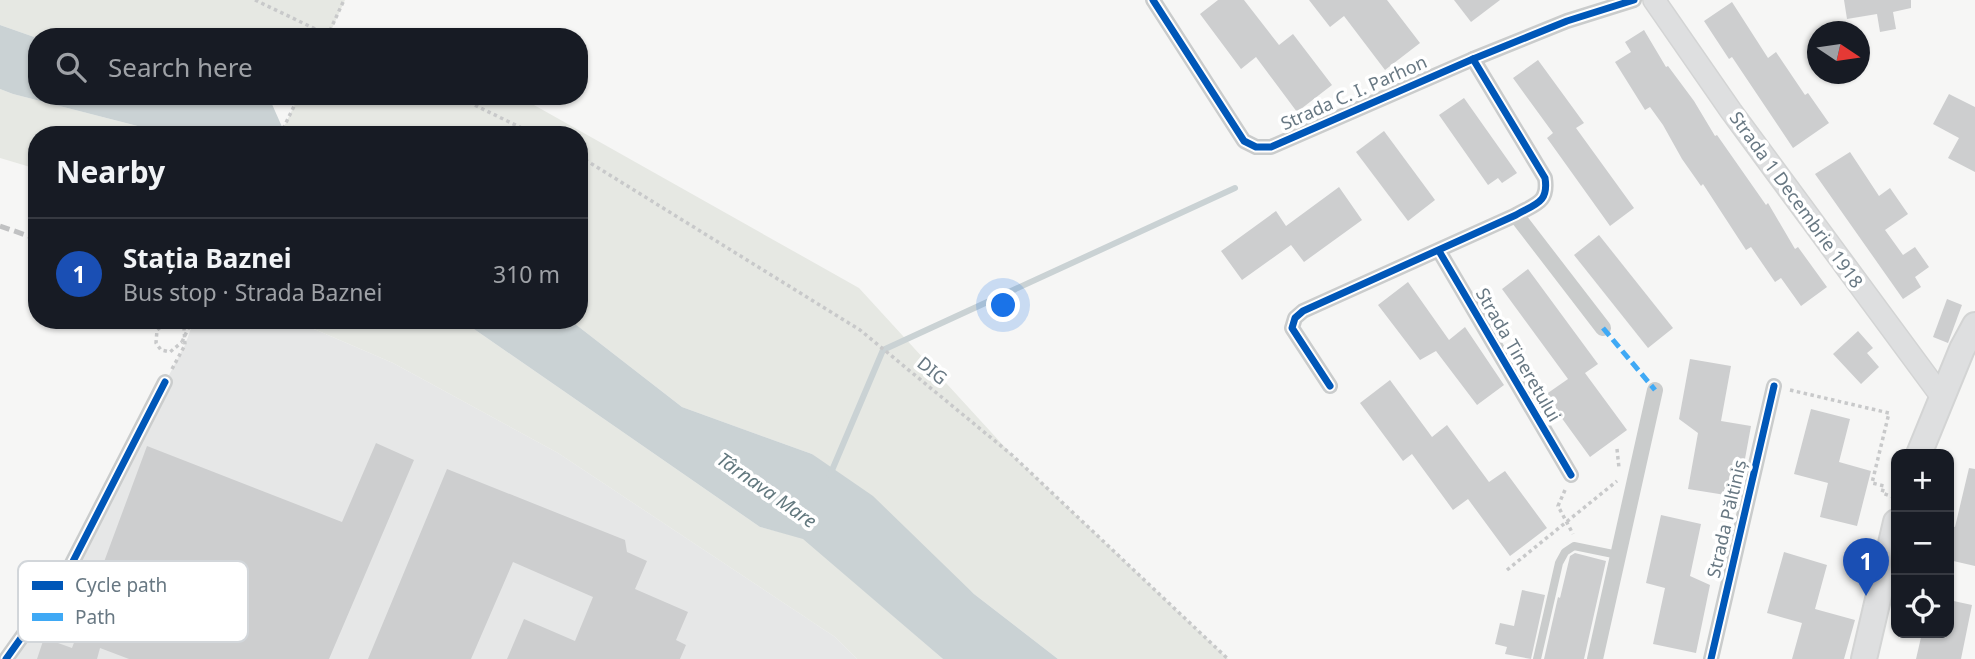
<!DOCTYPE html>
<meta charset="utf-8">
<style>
body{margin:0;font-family:"Noto Sans",sans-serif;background:#242831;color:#f1f3f6}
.controls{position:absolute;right:21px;bottom:21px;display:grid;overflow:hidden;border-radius:14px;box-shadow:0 2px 5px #0004}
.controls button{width:63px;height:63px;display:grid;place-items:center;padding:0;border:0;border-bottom:2px solid #363941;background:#171b24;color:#f1f3f6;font:35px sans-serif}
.compass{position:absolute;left:1807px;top:21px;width:63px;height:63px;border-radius:50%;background:#171b24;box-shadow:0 2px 5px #0004;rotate:103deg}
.you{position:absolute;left:1004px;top:306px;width:24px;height:24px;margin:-18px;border:5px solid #fff;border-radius:50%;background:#1a73e8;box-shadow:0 0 0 10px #1a73e833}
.badge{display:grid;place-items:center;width:46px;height:46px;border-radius:50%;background:#9aa4ab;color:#fff;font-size:23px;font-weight:700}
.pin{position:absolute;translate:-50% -58px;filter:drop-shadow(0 2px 4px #0008)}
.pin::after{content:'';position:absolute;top:37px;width:24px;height:21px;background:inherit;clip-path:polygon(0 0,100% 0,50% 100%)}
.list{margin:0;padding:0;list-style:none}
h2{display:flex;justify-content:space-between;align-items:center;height:91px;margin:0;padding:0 28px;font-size:30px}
h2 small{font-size:23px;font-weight:400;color:#9ea1a6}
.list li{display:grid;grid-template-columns:46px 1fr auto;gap:21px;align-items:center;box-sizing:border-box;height:112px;padding:0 28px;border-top:2px solid #363941}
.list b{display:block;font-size:26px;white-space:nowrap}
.list p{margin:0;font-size:23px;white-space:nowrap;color:#9ea1a6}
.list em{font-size:23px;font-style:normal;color:#9ea1a6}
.icon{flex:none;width:38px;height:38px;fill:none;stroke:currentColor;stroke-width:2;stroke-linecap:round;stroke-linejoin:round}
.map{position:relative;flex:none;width:1975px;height:659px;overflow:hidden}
.search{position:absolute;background:#171b24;box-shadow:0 2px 5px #0004;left:28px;top:28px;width:560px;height:77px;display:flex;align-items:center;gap:18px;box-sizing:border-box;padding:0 24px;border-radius:28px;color:#9ea1a6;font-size:26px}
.panel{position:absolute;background:#171b24;box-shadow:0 2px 5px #0004;left:28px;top:126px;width:560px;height:203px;border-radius:28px}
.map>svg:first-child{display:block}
</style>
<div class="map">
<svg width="1975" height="659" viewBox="0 0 1975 659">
<rect width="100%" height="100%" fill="#f6f6f5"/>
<polygon fill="#e6e7e7" points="194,320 293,320 393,363 558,453 835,637 857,659 6,659 21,639 143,424 185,345"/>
<g fill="#e6e8e3">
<polygon points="0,0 345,0 329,35 406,33 412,37 37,38 0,25"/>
<polygon points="0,89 13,94 157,131 157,135 37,135 37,169 0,158"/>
<polygon points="249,96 518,96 859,288 1012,455 1228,659 1058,659 974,594 812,454 682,407 570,320 579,320 579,135 294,135 283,129 295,104 271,102"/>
<polygon points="293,320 461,320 760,527 803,538 943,659 857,659 835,637 558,453 393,363"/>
</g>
<g fill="#cad2d4">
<polygon points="0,25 37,38 37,96 249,96 271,102 283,129 294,135 157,135 157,131 13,94 0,89"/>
<polygon points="461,320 570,320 682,407 812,454 873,496 974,594 1058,659 943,659 803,539 760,527"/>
</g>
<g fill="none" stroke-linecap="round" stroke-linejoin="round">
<polyline stroke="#cad2d4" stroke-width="6" points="830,475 883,350 1235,188"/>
</g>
<g fill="#cdcecf">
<polygon points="1218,0 1244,0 1279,45 1293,34 1332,85 1297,112 1256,57 1241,69 1200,14"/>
<polygon points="1309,0 1387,0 1420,43 1385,70 1344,16 1330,27"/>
<polygon points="1454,0 1500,0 1471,22"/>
<polygon points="1844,0 1911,0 1911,8 1893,12 1896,29 1880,32 1877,14 1847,19"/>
<polygon points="1732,2 1768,58 1776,52 1805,95 1808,93 1829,123 1793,148 1732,57 1729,59 1704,21"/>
<polygon points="1644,30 1666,67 1668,66 1694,101 1715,136 1717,135 1766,205 1768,203 1795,249 1798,247 1827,287 1801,306 1781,278 1775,282 1751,247 1746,250 1703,184 1701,186 1682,159 1663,125 1650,107 1645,110 1615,62 1631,52 1625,42"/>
<polygon points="1538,60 1584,123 1576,128 1634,208 1610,226 1547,138 1553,133 1513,78"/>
<polygon points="1949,94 1975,107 1975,172 1948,158 1959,138 1933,124"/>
<polygon points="1464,98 1517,173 1502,183 1498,178 1488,185 1439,115"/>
<polygon points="1384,131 1435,200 1408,221 1356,152"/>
<polygon points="1850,152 1879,196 1890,188 1908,214 1885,230 1903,255 1915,247 1929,267 1915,277 1921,287 1903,299 1815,174"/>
<polygon points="1339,187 1362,220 1304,262 1291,245 1242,280 1221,251 1276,211 1286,226"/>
<polygon points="1599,235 1673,328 1648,348 1574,255"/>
<polygon points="1528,269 1598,364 1585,373 1627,430 1590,457 1545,395 1568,379 1502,289"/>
<polygon points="1408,282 1449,340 1465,327 1504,385 1477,405 1436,351 1420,360 1378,305"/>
<polygon points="1947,299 1962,305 1948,343 1933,337"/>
<polygon points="1858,331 1873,348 1867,353 1879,367 1861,384 1833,354"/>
<polygon points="1690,359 1731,366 1721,421 1751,426 1738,497 1688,489 1698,433 1679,419"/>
<polygon points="1390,380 1432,437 1447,425 1489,482 1505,471 1547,528 1510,556 1468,499 1453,510 1412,454 1403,461 1360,403"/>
<polygon points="1811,409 1850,419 1839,462 1871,471 1857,526 1820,517 1828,483 1794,474"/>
<polygon points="376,443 414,460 329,659 129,659 100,648 97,659 37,659 44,638 72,648 147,446 342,522"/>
<polygon points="1969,468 1975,469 1975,566 1949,560 1949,526 1955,527"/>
<polygon points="447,469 625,540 627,552 647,561 635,589 688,612 676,640 686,645 680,659 507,659 524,619 575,641 593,597 513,562 471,659 368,659"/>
<polygon points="1661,515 1701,524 1690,576 1710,585 1696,653 1653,644 1665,588 1646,583"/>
<polygon points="1784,552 1827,565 1815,609 1855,620 1844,659 1792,659 1802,623 1767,613"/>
<polygon points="1575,553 1606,561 1584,659 1544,659 1558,597 1560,598 1570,556"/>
<polygon points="1522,590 1545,595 1531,659 1505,654 1507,647 1495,644 1500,623 1514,626"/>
<polygon points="1949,600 1972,605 1961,659 1916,659 1922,633 1949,633"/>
</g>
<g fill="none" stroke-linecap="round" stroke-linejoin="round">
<g stroke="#d3d4d4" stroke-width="24">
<polyline id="secondary" points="1654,0 1731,111 1942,397"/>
</g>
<g stroke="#d3d4d4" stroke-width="28">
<g id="primary">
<polyline points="1919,454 1962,349 1975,325"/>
<polyline points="1864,659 1896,522"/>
</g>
</g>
<g stroke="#c8c9ca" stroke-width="3.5" stroke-dasharray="3.5 3.5" stroke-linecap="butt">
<polyline points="255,0 332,37"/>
<polyline points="456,96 536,135"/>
<polyline points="280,135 299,96"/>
<polyline points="579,156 860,330 1012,455 1228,659"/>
<path d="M172,369L185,345L184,328C173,323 167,321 157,330L156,343L161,350L170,352L182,342"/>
<polyline points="1790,390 1889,413 1872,483 1884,486 1882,493 1896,498"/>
<polyline points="1617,449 1619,468"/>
<polyline points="1565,490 1558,506 1573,534"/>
<polyline points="1507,570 1617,481"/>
</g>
<polyline stroke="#cacccc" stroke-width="8" points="1537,659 1559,563 1565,552 1574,546 1618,555"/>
<g stroke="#cacccc" stroke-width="16">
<polyline points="1153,0 1244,141 1256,147 1271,147 1473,59 1567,21 1634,0"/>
<polyline points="1516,215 1603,328"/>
<polyline points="1439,251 1571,475"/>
<path d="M1330,386L1292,328L1295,318L1303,311L1516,215C1535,204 1549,203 1545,178L1473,59"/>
<polyline points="6,659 66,575 165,382"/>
<polyline points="1595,659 1655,390"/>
<polyline points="1711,659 1774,386"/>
</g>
<use href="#secondary" stroke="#dedfe0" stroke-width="21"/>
<use href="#primary" stroke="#dedfe0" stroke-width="24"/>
<polyline stroke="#c0c1c2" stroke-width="5" stroke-dasharray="10 5" stroke-linecap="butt" points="0,226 37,239"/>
<g stroke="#c8c9ca" stroke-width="3.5" stroke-dasharray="3.5 3.5" stroke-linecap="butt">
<polyline points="327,37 344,0"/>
<polyline points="182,342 192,320"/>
</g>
<polyline stroke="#3fa9f5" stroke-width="5" stroke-dasharray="10 5" stroke-linecap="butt" points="1603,328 1655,390"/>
<g stroke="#fff" stroke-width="11">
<g id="cycleway">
<polyline points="1153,0 1244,141 1256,147 1271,147 1473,59 1567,21 1634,0"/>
<polyline points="1439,251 1571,475"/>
<path d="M1330,386L1292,328L1295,318L1303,311L1516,215C1535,204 1549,203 1545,178L1473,59"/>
<polyline points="6,659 66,575 165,382"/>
<polyline points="1711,659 1774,386"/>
</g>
</g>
<use href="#cycleway" stroke="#0057b8" stroke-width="7"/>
</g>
<g text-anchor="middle" stroke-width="7" stroke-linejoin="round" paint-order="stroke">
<g font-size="18" fill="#687883" stroke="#fff">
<text transform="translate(1354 93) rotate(-24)" y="6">Strada C. I. Parhon</text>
<text transform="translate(1796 200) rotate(54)" y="6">Strada 1 Decembrie 1918</text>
<text transform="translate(1518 355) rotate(60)" y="6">Strada Tineretului</text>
<text transform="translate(932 371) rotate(39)" y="6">DIG</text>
<text transform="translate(1727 519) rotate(-77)" y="6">Strada Păltiniș</text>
</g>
<g font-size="19" font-style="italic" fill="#63797f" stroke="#fff">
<text transform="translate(767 490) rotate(35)" y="7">Târnava Mare</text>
</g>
</g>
<rect x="18" y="561" width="230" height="81" rx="10" fill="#fff" stroke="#d2d6da" stroke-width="2"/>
<rect x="32" y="581" width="31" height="9" fill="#0057b8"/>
<rect x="32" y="613" width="31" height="8" fill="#3fa9f5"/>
<g font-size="19" fill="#687883">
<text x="75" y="592">Cycle path</text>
<text x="75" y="624">Path</text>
</g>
</svg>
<div class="controls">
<button>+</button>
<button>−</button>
<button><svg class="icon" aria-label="locate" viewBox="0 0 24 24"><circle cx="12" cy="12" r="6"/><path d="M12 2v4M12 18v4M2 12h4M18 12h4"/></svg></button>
</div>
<svg class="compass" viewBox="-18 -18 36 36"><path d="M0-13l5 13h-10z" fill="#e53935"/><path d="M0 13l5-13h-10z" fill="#9ea1a6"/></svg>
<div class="you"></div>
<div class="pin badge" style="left:1866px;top:596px;background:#1a4fb4">1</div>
<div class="search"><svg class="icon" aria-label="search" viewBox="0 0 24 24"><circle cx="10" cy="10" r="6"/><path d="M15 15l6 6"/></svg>Search here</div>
<section class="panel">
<h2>Nearby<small></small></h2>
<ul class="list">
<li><span class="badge" style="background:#1a4fb4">1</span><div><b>Stația Baznei</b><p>Bus stop · Strada Baznei</p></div><em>310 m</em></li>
</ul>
</section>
</div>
